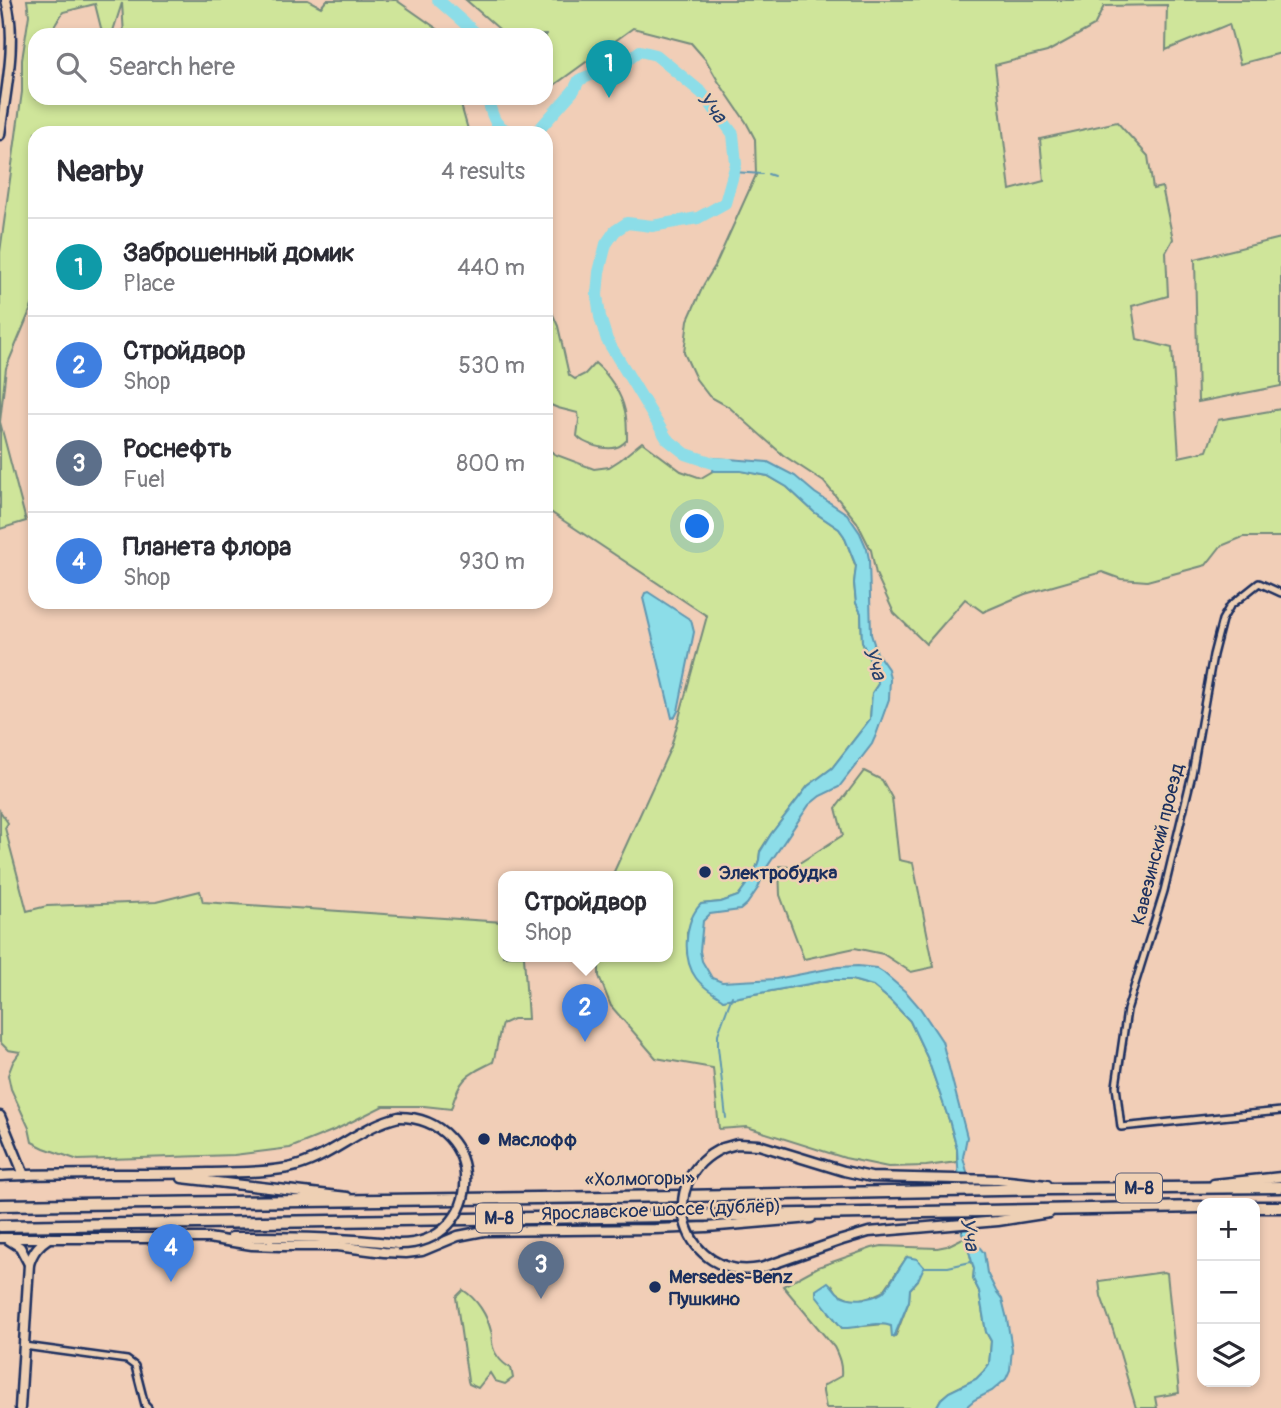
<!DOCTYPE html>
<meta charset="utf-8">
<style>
body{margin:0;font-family:Pangolin,sans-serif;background:#f7f7f7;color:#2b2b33}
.controls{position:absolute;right:21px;bottom:21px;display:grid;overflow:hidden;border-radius:14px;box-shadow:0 4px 10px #0003}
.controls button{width:63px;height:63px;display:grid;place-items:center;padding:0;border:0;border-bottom:2px solid #e1e1e2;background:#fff;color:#2b2b33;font:35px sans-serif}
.you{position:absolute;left:698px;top:527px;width:24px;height:24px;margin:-18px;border:5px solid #fff;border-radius:50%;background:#1a73e8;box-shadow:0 0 0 10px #1a73e833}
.badge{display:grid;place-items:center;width:46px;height:46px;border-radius:50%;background:#1a73e8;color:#fff;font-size:23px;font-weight:700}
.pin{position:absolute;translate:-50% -58px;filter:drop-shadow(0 2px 4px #0008)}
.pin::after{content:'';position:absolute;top:37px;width:24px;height:21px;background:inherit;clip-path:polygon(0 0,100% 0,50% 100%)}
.popup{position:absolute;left:498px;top:871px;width:175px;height:91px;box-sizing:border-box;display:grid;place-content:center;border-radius:14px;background:#fff;filter:drop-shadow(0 2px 5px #0005);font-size:23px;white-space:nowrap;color:#7c7c81}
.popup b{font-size:26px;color:#2b2b33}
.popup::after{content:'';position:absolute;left:50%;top:100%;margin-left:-14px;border:14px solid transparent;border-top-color:#fff}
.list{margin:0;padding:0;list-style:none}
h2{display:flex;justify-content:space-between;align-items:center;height:91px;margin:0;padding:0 28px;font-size:30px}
h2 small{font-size:23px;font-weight:400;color:#7c7c81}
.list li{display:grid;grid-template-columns:46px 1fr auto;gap:21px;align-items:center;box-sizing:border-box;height:98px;padding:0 28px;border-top:2px solid #e1e1e2}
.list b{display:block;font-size:26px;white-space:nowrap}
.list p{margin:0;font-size:23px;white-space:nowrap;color:#7c7c81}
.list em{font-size:23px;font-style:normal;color:#7c7c81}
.icon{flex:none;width:38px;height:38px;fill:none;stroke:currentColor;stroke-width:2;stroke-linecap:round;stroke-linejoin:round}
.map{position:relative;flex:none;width:1281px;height:1408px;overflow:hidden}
.search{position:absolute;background:#fff;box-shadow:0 4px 10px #0003;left:28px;top:28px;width:525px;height:77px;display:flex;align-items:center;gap:18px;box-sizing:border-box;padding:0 24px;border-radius:21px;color:#7c7c81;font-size:26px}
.panel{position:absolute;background:#fff;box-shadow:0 4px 10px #0003;left:28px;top:126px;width:525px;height:483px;border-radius:21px}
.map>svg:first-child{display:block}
</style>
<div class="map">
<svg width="1281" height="1408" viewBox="0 0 1281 1408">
<rect width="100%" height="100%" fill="#f1ceb7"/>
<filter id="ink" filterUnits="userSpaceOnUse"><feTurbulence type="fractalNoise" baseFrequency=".0143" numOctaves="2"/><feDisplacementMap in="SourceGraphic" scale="14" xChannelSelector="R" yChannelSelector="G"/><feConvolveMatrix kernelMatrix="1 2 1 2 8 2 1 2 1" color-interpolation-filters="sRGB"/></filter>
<g filter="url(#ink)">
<g fill="#cfe59a" stroke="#758a7c" stroke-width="2" fill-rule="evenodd">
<polygon points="27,0 308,0 321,7 327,0 396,0 446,35 124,35 122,3 112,34 102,32 95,4 63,12 49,35 35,35 35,98 459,98 469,133 35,133 35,299 6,368 0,422 26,521 0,529 0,252 22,92 22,60 29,15"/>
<polygon points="466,0 1281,0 1281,53 1240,64 1229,24 1166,50 1167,5 1104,6 1094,26 1047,52 995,65 1010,190 1044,181 1040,139 1117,122 1148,156 1153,189 1162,187 1173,239 1166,252 1168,296 1132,306 1137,339 1172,348 1179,457 1207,451 1218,420 1281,409 1281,537 1243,537 1221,546 1206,565 1147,581 1121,579 1102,572 1025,594 983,612 965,599 926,644 894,613 876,574 871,550 857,522 824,482 783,455 729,407 709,396 696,379 684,353 688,320 704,284 715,266 756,175 755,139 746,122 718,81 706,60 691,43 633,28 546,91 546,35 501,35 498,28"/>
<polygon points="1281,238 1281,386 1198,402 1195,259"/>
<path d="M546,299L558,326L569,375L575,379L585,374L595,363C609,375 621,393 625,411C627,420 627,431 627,440C624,443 621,446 617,447C606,451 583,444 577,436L579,420L578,413L558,408L546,403Z"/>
<polygon points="642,442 681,471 701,478 713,471 741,471 768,476 787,487 814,512 839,529 844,536 856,567 854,583 856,603 861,613 862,642 871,663 877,669 878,684 872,693 870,719 832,768 808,786 771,834 760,851 759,860 754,874 738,896 721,902 701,904 687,932 687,953 723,1000 830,980 852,980 873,986 890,1000 910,1021 927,1057 949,1120 957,1149 957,1162 926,1166 888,1167 845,1158 747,1127 719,1129 713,1068 656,1058 611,1006 599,976 599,956 667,956 667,876 612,876 671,747 707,616 546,509 546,446 554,454 594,469 609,467 620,460"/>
<polygon points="864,771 882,780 892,798 899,860 913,863 934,967 911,972 883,954 855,948 804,959 780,895 779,866 793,867 843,835 836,808"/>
<path d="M0,811L8,823L5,828L27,911L47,906L156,902L200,891L203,902L503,922V956H524L528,1019H513L502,1024C498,1037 497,1049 493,1062C465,1076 460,1078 451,1109L424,1106H383L337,1129L290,1148L234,1155L78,1160L44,1148L32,1142L29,1128L11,1089L8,1075L13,1062L20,1052L8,1050L0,1042Z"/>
<path d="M965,1237L974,1269L973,1279L979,1291L986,1332L991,1341L990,1354L989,1364L983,1372L976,1379L949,1392L941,1399L936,1408H826L823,1392V1386L841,1376C842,1365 839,1357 834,1347L783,1286L818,1267L872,1248L882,1246L937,1248L947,1246ZM907,1257L918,1280L910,1289L909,1301L896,1335L894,1337L892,1326L885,1324L842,1328L829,1312L833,1286L837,1293L848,1298L858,1300L876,1295L883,1292Z"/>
<polygon points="1164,1272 1167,1273 1179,1393 1155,1397 1157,1408 1136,1408 1113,1330 1101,1296 1099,1281"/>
<path d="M463,1290C477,1299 487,1315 491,1331C494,1341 490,1331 492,1342C493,1353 501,1363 511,1368L513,1378L505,1384L495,1381L490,1373L478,1388L469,1384L468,1381L456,1297Z"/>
</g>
<g fill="#8cdde8" stroke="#5f97b1" stroke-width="2">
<path d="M715,458L768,462L795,476L815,493L847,514L860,533L867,549L869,559L871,634L877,653L888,669L890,679L889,699L876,735L872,744L839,787L820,796L809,805L765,870L758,888L747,904L740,910L710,914L703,921L700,951L702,961L712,978L722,982L776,979L838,967L858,966L876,968L884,973L907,993L920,1008L942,1041L967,1137L963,1157L967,1172L972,1238L984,1253L987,1273L996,1291L1002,1299L1007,1319L1012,1349L1010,1370L1006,1379L992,1391L974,1400L965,1408H936L941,1399L949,1392L976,1379L983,1372L989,1364L990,1354L991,1341L986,1332L979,1291L973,1279L974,1269L965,1237L962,1233L957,1149L949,1120L927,1057L910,1021L890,1000L873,986L852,980H830L723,1000C714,993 703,988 696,978C682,959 684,921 701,904L721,902L738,896L754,874L759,860L760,852L771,834L808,786L832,768L870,719L872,693L878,684L877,669L871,663L862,642L861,613L856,603L854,583L856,566L844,536L839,529L814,512L787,487L768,476L741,471H713Z"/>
<polygon points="648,592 691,620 694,632 678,711 675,717 672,718 643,598 645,593"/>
<path d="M907,1257L917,1259L924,1267L918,1280L910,1289L909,1301L894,1337H892L891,1326C876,1320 858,1329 842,1328L816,1295V1290L828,1282C833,1286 835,1291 839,1294C849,1301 871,1300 882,1293C888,1289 901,1265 907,1257Z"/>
</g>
<polygon fill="#f1ceb7" points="955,1173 971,1174 975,1229 958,1230"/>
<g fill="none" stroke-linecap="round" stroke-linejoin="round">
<g stroke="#5f97b1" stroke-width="2">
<polyline points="734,172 762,174"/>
<polyline points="768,174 774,176"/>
<polyline points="726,1118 718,1047 718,1034 732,996"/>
<polyline points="924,1267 948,1267 971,1262"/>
</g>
<g stroke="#8cdde8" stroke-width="12">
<polyline points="438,0 478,35"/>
<path d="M487,98C494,117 491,124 512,133"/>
<polyline points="534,133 536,133 574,90 579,80 629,59 640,51 656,55 702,93 733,134 736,164 725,203 698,218 652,226 627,223 615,231 606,244 599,272 597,295 600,317 607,340 667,439 686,454 713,463 729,464"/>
</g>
<g stroke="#1b2f5e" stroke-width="10">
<g id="street">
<polyline points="1281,593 1259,583 1230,606 1222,620 1213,655 1192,774 1164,891 1127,1010 1116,1086 1121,1127 1281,1111"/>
<polyline points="24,1346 127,1360 135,1366 145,1405 148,1408"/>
</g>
</g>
<g stroke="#1b2f5e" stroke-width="13">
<g id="secondary">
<path d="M0,135C5,94 18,40 6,0"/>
<polyline points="0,1116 24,1175"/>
<polyline points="723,1148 737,1144 759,1145 844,1171 871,1177 998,1180 1047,1185"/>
<path d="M0,1176C69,1173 139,1175 208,1173C235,1172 262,1173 288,1168C329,1160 359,1126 399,1117"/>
<polyline points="182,1178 347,1197"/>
<polyline points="1214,1184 1281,1177"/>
<path d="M232,1237C288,1237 343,1237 398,1244"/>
<polyline points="0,1238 208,1238 252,1245 280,1246 337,1246 384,1252 406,1253 422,1251 458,1236 484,1231 655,1229 707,1227 811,1218"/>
<polyline points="9,1240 20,1247 29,1264"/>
<polyline points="761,1268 842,1240 869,1232 998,1221 1049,1213"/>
<path d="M20,1408L29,1264C33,1252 38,1245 49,1238"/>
</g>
</g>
<g stroke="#1b2f5e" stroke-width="15">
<g id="highway">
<polyline points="0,1205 682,1196 1048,1189 1281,1187"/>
<polyline points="1255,1207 1281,1207"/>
<polyline points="0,1226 866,1213 1202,1207"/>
</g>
</g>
<use href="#street" stroke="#eed0b4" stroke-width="5"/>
<use href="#secondary" stroke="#eed0b4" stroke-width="8"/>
<use href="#highway" stroke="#eed0b4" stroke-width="10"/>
<g stroke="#1b2f5e" stroke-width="13" stroke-linecap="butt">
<g id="secondary-bridge">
<path d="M723,1148C651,1180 684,1283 761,1268"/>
<path d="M398,1244C487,1245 488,1118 399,1117"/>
</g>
</g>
<use href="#secondary-bridge" stroke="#eed0b4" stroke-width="8"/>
</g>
</g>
<g fill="#1b2f5e" stroke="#eed0b4" stroke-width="2.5">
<circle cx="705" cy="872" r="7"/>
<circle cx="484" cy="1139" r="7"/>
<circle cx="655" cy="1287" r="7"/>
</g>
<g text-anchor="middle" stroke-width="5" stroke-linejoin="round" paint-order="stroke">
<g fill="#eed0b4" stroke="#5a5f78" stroke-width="2">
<rect x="1116" y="1173.5" width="46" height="29" rx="5"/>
<rect x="476" y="1203.5" width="46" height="29" rx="5"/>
</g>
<g font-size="18" font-weight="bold" fill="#1b2f5e">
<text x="1139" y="1194">М-8</text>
<text x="499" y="1224">М-8</text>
</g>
<g font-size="19" fill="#1b2f5e" stroke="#eed0b4">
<text transform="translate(1157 844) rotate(-76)" y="7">Кавезинский проезд</text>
<text transform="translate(640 1178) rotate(-1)" y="7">«Холмогоры»</text>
<text transform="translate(661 1209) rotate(-2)" y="7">Ярославское шоссе (дублёр)</text>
</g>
<g font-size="19" font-weight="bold" fill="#1b2f5e" stroke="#eed0b4" text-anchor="start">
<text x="719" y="879">Электробудка</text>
<text x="498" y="1146">Маслофф</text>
<text x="669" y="1283">Mersedes-Benz<tspan x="669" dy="22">Пушкино</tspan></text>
</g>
<g font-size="21" font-style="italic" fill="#26406c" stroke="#eed0b4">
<text transform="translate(712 107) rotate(51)" y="7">Уча</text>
<text transform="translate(875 663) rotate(71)" y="7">Уча</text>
<text transform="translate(970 1234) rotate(81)" y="7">Уча</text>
</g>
</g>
</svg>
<div class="controls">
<button>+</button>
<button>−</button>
<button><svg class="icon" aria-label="layers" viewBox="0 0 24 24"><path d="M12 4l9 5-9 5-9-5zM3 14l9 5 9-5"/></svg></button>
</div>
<div class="you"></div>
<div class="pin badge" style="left:609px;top:98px;background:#0f9aa8">1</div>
<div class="pin badge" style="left:585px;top:1042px;background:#3f7fe0">2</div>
<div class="popup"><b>Стройдвор</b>Shop</div>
<div class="pin badge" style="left:541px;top:1299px;background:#5c6f8a">3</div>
<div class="pin badge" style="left:171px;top:1282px;background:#3f7fe0">4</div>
<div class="search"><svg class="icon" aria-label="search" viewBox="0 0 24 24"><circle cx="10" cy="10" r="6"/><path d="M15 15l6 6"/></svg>Search here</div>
<section class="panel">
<h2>Nearby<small>4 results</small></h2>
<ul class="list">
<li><span class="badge" style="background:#0f9aa8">1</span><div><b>Заброшенный домик</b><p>Place</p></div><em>440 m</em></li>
<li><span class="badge" style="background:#3f7fe0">2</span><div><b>Стройдвор</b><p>Shop</p></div><em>530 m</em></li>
<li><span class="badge" style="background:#5c6f8a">3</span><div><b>Роснефть</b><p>Fuel</p></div><em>800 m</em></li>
<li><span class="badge" style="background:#3f7fe0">4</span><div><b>Планета флора</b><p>Shop</p></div><em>930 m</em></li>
</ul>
</section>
</div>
